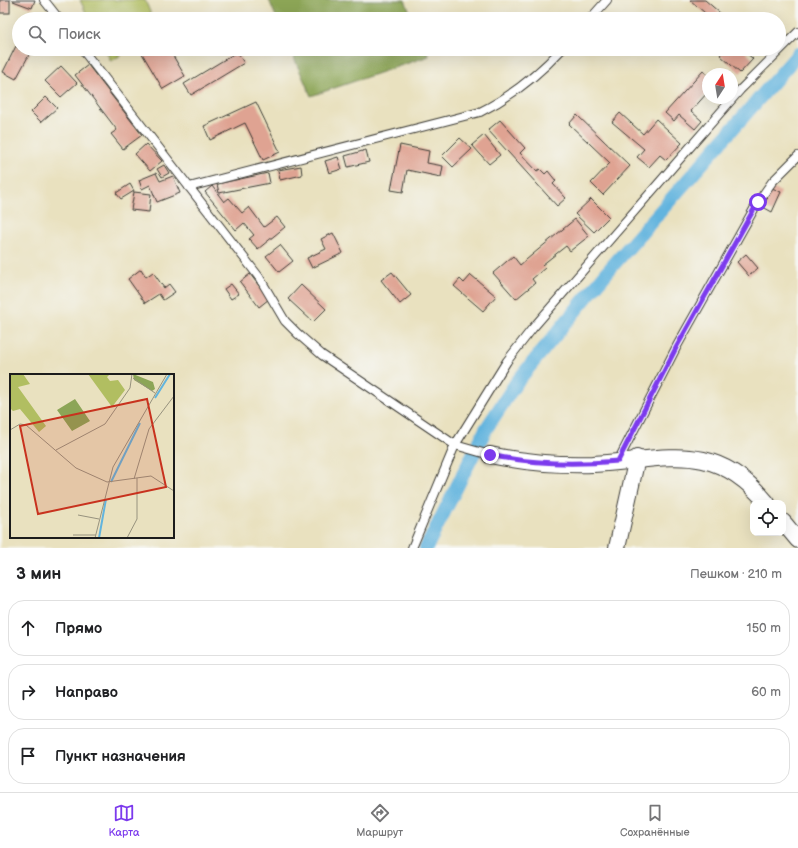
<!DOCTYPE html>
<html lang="ru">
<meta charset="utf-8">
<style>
body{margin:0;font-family:"Balsamiq Sans",sans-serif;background:#f2f2f2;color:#202124}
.controls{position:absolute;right:12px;bottom:12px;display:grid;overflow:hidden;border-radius:8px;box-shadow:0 4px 16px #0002}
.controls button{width:36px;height:36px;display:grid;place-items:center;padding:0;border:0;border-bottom:1px solid #e0e0e0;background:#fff;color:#202124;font:20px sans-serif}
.compass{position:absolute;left:702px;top:68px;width:36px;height:36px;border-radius:50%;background:#fff;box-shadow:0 4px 16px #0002;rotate:12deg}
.stop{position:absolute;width:12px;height:12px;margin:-9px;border:3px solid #7c3aed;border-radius:50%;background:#fff}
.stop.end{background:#7c3aed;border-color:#fff;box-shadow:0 1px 4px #0008}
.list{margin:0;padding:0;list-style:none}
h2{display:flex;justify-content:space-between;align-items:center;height:52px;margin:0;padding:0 16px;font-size:17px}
h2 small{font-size:13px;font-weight:400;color:#757577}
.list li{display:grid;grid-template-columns:26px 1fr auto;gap:12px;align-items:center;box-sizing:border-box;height:56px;margin:0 8px 8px;padding:0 8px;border:1px solid #e0e0e0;border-radius:16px}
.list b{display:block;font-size:15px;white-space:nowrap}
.list em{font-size:13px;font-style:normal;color:#757577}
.icon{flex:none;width:22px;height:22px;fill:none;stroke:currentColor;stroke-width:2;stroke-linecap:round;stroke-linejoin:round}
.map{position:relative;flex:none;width:798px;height:548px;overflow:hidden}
.search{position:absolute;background:#fff;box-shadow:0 4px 16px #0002;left:12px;right:12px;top:12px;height:44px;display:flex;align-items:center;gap:10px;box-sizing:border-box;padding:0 14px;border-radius:22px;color:#757577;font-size:15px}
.sheet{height:244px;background:#fff}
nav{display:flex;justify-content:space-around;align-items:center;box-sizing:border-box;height:56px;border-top:1px solid #e0e0e0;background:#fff;font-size:11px;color:#757577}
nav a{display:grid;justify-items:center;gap:2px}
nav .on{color:#7c3aed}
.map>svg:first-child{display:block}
</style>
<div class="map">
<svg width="798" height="548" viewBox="0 0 798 548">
<rect width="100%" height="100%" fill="#f6f6f2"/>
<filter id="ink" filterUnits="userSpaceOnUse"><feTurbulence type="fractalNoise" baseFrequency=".025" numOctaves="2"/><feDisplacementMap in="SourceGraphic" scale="8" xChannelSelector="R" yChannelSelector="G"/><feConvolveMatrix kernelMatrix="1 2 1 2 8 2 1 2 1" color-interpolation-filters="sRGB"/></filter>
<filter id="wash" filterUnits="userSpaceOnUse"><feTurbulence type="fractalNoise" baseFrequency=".012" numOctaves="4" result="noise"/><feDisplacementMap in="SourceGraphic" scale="16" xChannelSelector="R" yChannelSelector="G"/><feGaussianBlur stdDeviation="0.9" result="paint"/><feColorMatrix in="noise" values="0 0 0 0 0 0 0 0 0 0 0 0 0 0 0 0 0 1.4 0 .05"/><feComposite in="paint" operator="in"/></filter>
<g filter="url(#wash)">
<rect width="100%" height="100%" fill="#e9e1bf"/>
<g fill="#b1be61" stroke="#666d3e">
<polygon points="80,0 145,0 153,19 89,19"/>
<polygon points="105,49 131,49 111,61"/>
</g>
<g fill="#8ca557" stroke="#54603a">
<polygon points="269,0 405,0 413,19 277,19"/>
<polygon points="290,49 426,49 429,56 311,96"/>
</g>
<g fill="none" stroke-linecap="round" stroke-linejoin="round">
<polyline stroke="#62b4de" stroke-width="14" points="426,548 486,429 516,383 608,271 798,54"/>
</g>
<g id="blocks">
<g fill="#dfa392">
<rect x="0" y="0" width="10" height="13"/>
<polygon points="13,0 35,0 32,8 13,1"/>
<polygon points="690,0 705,0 727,19 712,19"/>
<polygon points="52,12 58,19 44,19"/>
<polygon points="16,46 19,49 30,53 16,79 3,72"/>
<polygon points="142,49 169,49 185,76 163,89 140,50"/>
<polygon points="725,49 742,49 753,59 740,73 720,55"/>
<polygon points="237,52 244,63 191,95 184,84"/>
<polygon points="88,65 142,135 123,149 111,134 117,130 75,75"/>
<polygon points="61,66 77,83 61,97 45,81"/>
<polygon points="703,71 708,75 708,92 691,111 702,121 695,129 679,115 674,121 665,113"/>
<polygon points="46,97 57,108 41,122 31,112"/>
<polygon points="256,102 280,152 263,160 245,123 210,140 204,126"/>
<polygon points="620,113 643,134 656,119 682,143 666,160 660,155 649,167 637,157 644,149 612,122"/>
<polygon points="577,115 630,166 603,195 591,183 610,163 569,124"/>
<polygon points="500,120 525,148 520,153 537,171 540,169 545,174 548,171 556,181 553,184 566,198 557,206 488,130"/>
<polygon points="484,135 500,155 489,164 472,145"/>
<polygon points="460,138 472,149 453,167 442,156"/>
<polygon points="146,144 162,161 150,171 135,154"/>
<polygon points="400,145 429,151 427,163 443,166 441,177 407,170 403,192 391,190"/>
<polygon points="366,150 369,162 348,167 345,156"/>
<polygon points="338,157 342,169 329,173 325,161"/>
<polygon points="164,165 169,173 162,177 157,169"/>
<polygon points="301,166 302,175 280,180 278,170"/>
<polygon points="156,173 160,181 173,176 180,193 157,202 150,185 142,189 139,180"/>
<polygon points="268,173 270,183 219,193 217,184"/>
<polygon points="130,184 134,191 121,199 116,193"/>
<polygon points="212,186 224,202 229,198 242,213 249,207 264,227 277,217 285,227 258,249 249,239 254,235 244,223 236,230 205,192"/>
<polygon points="772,188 781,192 772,212 763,207"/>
<polygon points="134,192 151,194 149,212 131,210"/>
<polygon points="591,199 609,217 594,232 575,214"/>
<polygon points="575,219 589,236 570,251 566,246 542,265 545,268 532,279 535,283 516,299 493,273 513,256 520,265"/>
<polygon points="333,233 343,253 312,268 307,258 326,249 321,239"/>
<polygon points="280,245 293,261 279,272 266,256"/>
<polygon points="746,254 758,268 749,276 737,262"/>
<polygon points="141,269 146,277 153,272 164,288 169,284 175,292 163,300 159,294 145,303 128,279"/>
<polygon points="392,272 411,295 400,304 381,280"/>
<polygon points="250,274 269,299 259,307 240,282"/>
<polygon points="471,275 496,296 483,311 454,286 460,279 464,283"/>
<polygon points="231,284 239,294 231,299 224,289"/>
<polygon points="301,285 326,309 313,322 288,299"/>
</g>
</g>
</g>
<g filter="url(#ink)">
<use href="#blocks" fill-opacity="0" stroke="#3b3a34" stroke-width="1"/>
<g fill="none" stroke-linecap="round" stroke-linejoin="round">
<g stroke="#3b3a34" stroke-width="10">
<g id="service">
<polyline points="44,0 59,19"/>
<polyline points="590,19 607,0"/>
<polyline points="82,49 259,277 285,321 298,334 322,355 455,445 490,455"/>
<path d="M189,187L480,112C512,96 538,75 562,49"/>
<polyline points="618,461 677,346 758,202 772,182 798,156"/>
<polyline points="412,548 455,445 507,361 532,329 678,161 740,90 798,32"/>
</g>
</g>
<g stroke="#3b3a34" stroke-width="18">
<g id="minor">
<path d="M490,455C523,462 560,465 593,464C666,460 713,438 767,503"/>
<polyline points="783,522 798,540"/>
<polyline points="617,548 637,458"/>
</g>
</g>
<use href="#service" stroke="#fff" stroke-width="8"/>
<use href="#minor" stroke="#fff" stroke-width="16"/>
</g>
</g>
<g fill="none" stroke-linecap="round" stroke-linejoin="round" filter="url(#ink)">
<path stroke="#7c3aed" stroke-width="5" d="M490,455C531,464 576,465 618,461L677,346L758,202"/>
</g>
<g transform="translate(10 374)">
<rect width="164" height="164" fill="#e9e1bf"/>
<path d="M0,0H13L20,10L8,13L36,52L29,58L10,35L3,37L0,34ZM78,0H100L97,3L100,7L108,6L115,16L102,33Z" fill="#b1be61"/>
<path d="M123,0L143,8L145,15L142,17L124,6ZM65,25L80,47L62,57L47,36Z" fill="#8ca557"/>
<path fill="none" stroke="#62b4de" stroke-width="2" d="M145,24L160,0M101,108L130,49M89,164L96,125"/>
<path fill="none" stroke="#97927e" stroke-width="1" d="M123,4L145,19M0,56L10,50L16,51L66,94L97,108L141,102L164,117M46,76L95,50L120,14L122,0M124,105L139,55L164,22M68,141L89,145M63,161H86M85,164L103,93L157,0M117,164L127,145V104"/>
<path fill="#c8321e" fill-opacity="0.15" stroke="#c8321e" stroke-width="2" d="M137,25L156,113L28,140L10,52Z"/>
<rect width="164" height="164" fill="none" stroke="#1c1c1c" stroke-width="2"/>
</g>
</svg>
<div class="controls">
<button><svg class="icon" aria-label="locate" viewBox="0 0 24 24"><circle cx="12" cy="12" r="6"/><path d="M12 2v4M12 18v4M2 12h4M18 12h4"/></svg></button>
</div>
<svg class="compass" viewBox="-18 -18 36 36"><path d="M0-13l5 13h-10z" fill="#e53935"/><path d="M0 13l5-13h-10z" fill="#757577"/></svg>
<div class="stop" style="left:758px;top:202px"></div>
<div class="stop end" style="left:490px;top:455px"></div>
<div class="search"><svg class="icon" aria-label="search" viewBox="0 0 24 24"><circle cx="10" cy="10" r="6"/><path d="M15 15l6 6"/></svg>Поиск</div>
</div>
<section class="sheet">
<h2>3 мин<small>Пешком · 210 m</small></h2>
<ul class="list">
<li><svg class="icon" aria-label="ahead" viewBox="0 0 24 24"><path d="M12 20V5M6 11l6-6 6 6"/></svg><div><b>Прямо</b></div><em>150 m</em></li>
<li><svg class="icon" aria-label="right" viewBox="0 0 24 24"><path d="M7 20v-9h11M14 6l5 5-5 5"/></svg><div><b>Направо</b></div><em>60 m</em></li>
<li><svg class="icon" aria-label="arrive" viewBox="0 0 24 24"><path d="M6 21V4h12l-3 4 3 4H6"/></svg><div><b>Пункт назначения</b></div></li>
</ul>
</section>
<nav>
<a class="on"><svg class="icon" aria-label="map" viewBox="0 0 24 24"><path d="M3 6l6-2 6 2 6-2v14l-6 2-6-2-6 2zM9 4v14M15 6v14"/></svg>Карта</a>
<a><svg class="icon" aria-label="directions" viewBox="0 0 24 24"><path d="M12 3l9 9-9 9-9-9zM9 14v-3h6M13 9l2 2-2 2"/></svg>Маршрут</a>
<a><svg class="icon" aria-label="saved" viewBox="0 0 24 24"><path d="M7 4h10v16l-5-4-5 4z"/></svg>Сохранённые</a>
</nav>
